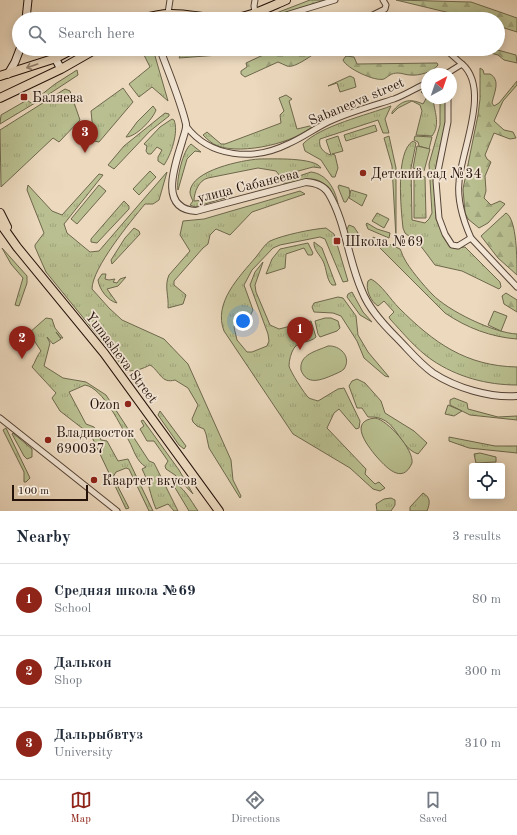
<!DOCTYPE html>
<meta charset="utf-8">
<style>
body{margin:0;font-family:"Old Standard TT",serif;background:#f2f2f3;color:#1f2937}
.controls{position:absolute;right:12px;bottom:12px;display:grid;overflow:hidden;border-radius:4px;box-shadow:0 2px 10px #0003}
.controls button{width:36px;height:36px;display:grid;place-items:center;padding:0;border:0;border-bottom:1px solid #e0e1e3;background:#fff;color:#1f2937;font:20px sans-serif}
.compass{position:absolute;left:421px;top:68px;width:36px;height:36px;border-radius:50%;background:#fff;box-shadow:0 2px 10px #0003;rotate:40deg}
.scale{position:absolute;left:12px;bottom:10px;width:76px;box-sizing:border-box;padding-left:4px;border:2px solid #24120a;border-top:0;font-size:11px;line-height:14px;white-space:nowrap;color:#24120a;-webkit-text-stroke:3px #f3e6d5;paint-order:stroke}
.you{position:absolute;left:243px;top:321px;width:14px;height:14px;margin:-10px;border:3px solid #fff;border-radius:50%;background:#1a73e8;box-shadow:0 0 0 6px #1a73e833}
.badge{display:grid;place-items:center;width:26px;height:26px;border-radius:50%;background:#8f2418;color:#fff;font-size:13px;font-weight:700}
.pin{position:absolute;translate:-50% -33px;filter:drop-shadow(0 1px 2px #0008)}
.pin::after{content:'';position:absolute;top:21px;width:14px;height:12px;background:inherit;clip-path:polygon(0 0,100% 0,50% 100%)}
.list{margin:0;padding:0;list-style:none}
h2{display:flex;justify-content:space-between;align-items:center;height:52px;margin:0;padding:0 16px;font-size:17px}
h2 small{font-size:13px;font-weight:400;color:#747a83}
.list li{display:grid;grid-template-columns:26px 1fr auto;gap:12px;align-items:center;box-sizing:border-box;height:72px;padding:0 16px;border-top:1px solid #e0e1e3}
.list b{display:block;font-size:15px;white-space:nowrap}
.list p{margin:0;font-size:13px;white-space:nowrap;color:#747a83}
.list em{font-size:13px;font-style:normal;color:#747a83}
.icon{flex:none;width:22px;height:22px;fill:none;stroke:currentColor;stroke-width:2;stroke-linecap:round;stroke-linejoin:round}
.map{position:relative;flex:none;width:517px;height:511px;overflow:hidden}
.search{position:absolute;background:#fff;box-shadow:0 2px 10px #0003;left:12px;right:12px;top:12px;height:44px;display:flex;align-items:center;gap:10px;box-sizing:border-box;padding:0 14px;border-radius:22px;color:#747a83;font-size:15px}
.sheet{height:268px;background:#fff}
nav{display:flex;justify-content:space-around;align-items:center;box-sizing:border-box;height:56px;border-top:1px solid #e0e1e3;background:#fff;font-size:11px;color:#747a83}
nav a{display:grid;justify-items:center;gap:2px}
nav .on{color:#8f2418}
.map>svg:first-child{display:block}
</style>
<div class="map">
<svg width="517" height="511" viewBox="0 0 517 511">
<defs>
<pattern id="grass-tufts" width="24" height="20" patternUnits="userSpaceOnUse"><rect width="24" height="20" fill="#b9bf90"/><path d="M3 7l-1-3M5 7V3M7 7l1-3M15 17l-1-3M17 17v-4M19 17l1-3" fill="none" stroke="#9fa37b"/></pattern>
<pattern id="forest-firs" width="22" height="20" patternUnits="userSpaceOnUse"><rect width="22" height="20" fill="#b9bf90"/><path d="M5 1l3.5 6h-7zM16 11l3.5 6h-7z" fill="#9fa37b"/></pattern>
</defs>
<rect width="100%" height="100%" fill="#ecd9be"/>
<filter id="stains"><feTurbulence type="fractalNoise" baseFrequency=".005" numOctaves="4"/><feColorMatrix values="0 0 0 0 .2 0 0 0 0 .09 0 0 0 0 .02 0 0 0 .5 -.17"/></filter>
<radialGradient id="worn" r=".72"><stop offset=".6" stop-color="#630" stop-opacity="0"/><stop offset="1" stop-color="#630" stop-opacity=".3"/></radialGradient>
<g fill="url(#grass-tufts)" stroke="#6e684d">
<polygon points="148,49 153,49 168,101 152,87 139,97 129,84 150,67 143,53"/>
<polygon points="232,49 238,49 232,54 179,58 181,54 230,52"/>
<polygon points="77,70 78,75 40,100 0,124 1,115 27,100 31,103 55,84"/>
<polygon points="350,76 354,78 356,87 340,92 337,83 328,86"/>
<polygon points="123,88 133,102 99,142 94,141 91,111"/>
<polygon points="65,89 70,91 80,120 59,142 53,138 1,187 0,130"/>
<path d="M427,89V98H433C434,111 441,124 432,136L416,135L422,111L420,105L412,101L398,108L392,114V112C402,100 409,98 423,104L427,97L421,92Z"/>
<path d="M286,95L292,99L289,101L297,129L314,125C296,143 242,155 218,146C212,144 207,139 203,135L207,132L221,144H225L281,123L280,115L284,111L279,98Z"/>
<path d="M440,98H447V123L437,161L435,182L436,219L450,247L456,248L465,247L500,282L501,287L499,289L462,271L435,265L420,245L405,233L403,228C401,209 395,152 413,141L416,143L411,168L412,220L425,223L429,219L432,213L429,164L440,125Z"/>
<path d="M153,106L156,110C153,119 136,137 126,137L137,122Z"/>
<path d="M391,106L385,119L389,133H383L378,120L320,139C318,146 323,153 331,155L326,140L338,136L343,151L332,154L335,155L338,168L335,177H332L321,160L305,151L303,144C320,126 367,115 391,106Z"/>
<polygon points="165,113 169,114 169,116 150,131 114,169 108,165 124,146"/>
<path d="M172,119L174,120C179,132 171,155 164,165L158,161V157L162,150L157,147L151,154H148L146,151L147,146L144,144L160,127Z"/>
<polygon points="375,125 377,131 346,141 344,135"/>
<polygon points="389,136 396,168 396,238 392,166 384,138"/>
<polygon points="415,136 432,137 429,149 419,146 418,142 414,140"/>
<path d="M191,144L201,152L195,151L187,159L178,190C176,180 183,150 191,144Z"/>
<path d="M259,159C271,159 315,157 321,168L313,167L280,176L276,171L258,168L208,178C199,180 194,192 194,201L225,198L195,207L190,205L193,201C192,199 190,195 190,192C191,170 243,160 259,159Z"/>
<polygon points="150,171 156,177 139,195 133,189"/>
<path d="M167,172L159,200L153,204H145C131,221 92,268 92,289L109,308L122,320L164,339L188,364L231,460L233,480L241,496L240,498L209,448L206,434L204,429L197,426L193,422L192,419L198,405L188,388L175,380C161,384 160,371 150,365C144,368 131,374 125,369L46,272L35,247V245L44,233L27,190L28,185L52,211L62,215L99,174L103,175L64,224L67,233L90,252L99,251Z"/>
<path d="M311,172C327,174 335,189 338,204L337,205C327,187 323,174 299,181C294,182 288,184 283,183L287,180Z"/>
<polygon points="414,175 425,177 426,218 414,218"/>
<polygon points="339,185 349,188 350,195 346,202 344,202 338,187"/>
<polygon points="351,190 367,195 362,206 349,198"/>
<path d="M300,191L305,194L252,212L230,235L216,229L210,235L208,244L203,248L174,281V285L186,295L183,304L168,308C169,296 164,286 169,275L190,251L180,235L183,221L204,219Z"/>
<polygon points="124,201 129,206 129,209 97,243 91,242 91,239"/>
<polygon points="377,213 389,219 384,228 372,221"/>
<polygon points="367,223 377,229 390,233 389,238 368,229 366,224"/>
<polygon points="349,225 354,227 358,233 357,238 351,240 346,231"/>
<polygon points="134,228 139,231 140,234 112,264 111,260 125,238"/>
<path d="M326,228L334,234L348,281L343,282L325,239L320,237L280,245L273,248L252,270L244,285L253,310L249,318L237,322L234,327L237,340L247,352H252L267,346L269,341L268,334L250,285L255,272L263,262L255,285L256,292L270,325L279,329L311,321L316,337C310,343 299,341 294,348C291,353 289,360 289,366C290,371 305,395 309,398C311,399 315,400 318,401L338,389L344,388L360,421L359,428L356,429L339,409L334,413L327,428L366,469L365,474L375,484L379,482L385,488L380,491L373,489L350,468L293,434L224,331C213,303 239,277 256,257C260,252 265,244 270,241C283,235 312,229 326,228Z"/>
<path d="M373,237L400,249C402,252 402,255 404,258C408,267 425,287 432,294C448,311 494,333 517,334V339C491,337 467,328 445,313L372,240Z"/>
<path d="M314,242L322,248L336,285H332C326,279 327,269 323,261C320,255 313,249 314,242Z"/>
<polygon points="308,243 313,253 312,255 308,255 304,248 286,254 285,268 266,274 272,259 280,249"/>
<polygon points="2,248 27,276 27,283 19,306 15,305 23,278 11,264"/>
<path d="M102,274H106L105,279L109,280L115,279L113,282L117,283L120,279L126,277L118,286L107,289L117,303C108,301 99,289 98,280Z"/>
<path d="M371,279C382,285 390,299 399,308C434,343 466,366 517,367V385C487,385 457,377 432,360C416,349 403,333 390,319L389,317L394,312L384,301L378,306C371,302 365,289 368,281Z"/>
<polygon points="352,292 363,312 372,322 360,315 347,297 348,294"/>
<polygon points="338,297 343,298 356,316 358,335 368,352 389,377 385,376 364,358 357,341 341,316 333,313 314,312 312,307 314,303"/>
<path d="M46,318L52,319L55,328L63,338H61L56,332L61,339L53,344L47,337L50,343L44,366L63,378L86,382L106,395L149,461L154,463L178,511H174L168,504L156,509C150,495 149,482 142,469L146,467C136,461 134,450 129,441C121,426 103,388 85,385L69,392L86,424L94,427L101,440L107,441L118,461L128,459L153,511H149L129,469L126,468L116,472L113,477L129,508L126,509L91,435L60,411L52,398L56,393L32,367C35,363 37,355 41,351L29,333Z"/>
<polygon points="325,318 331,318 338,321 340,328 337,331 320,337 318,334 315,321"/>
<path d="M357,379L365,383L381,401L385,413L414,431L427,443L418,454C397,447 398,415 368,417L362,408H357L349,386L352,381Z"/>
<polygon points="454,398 467,403 468,409 498,417 517,416 517,420 470,415 450,405 450,400"/>
<polygon points="448,405 462,411 454,416 445,414"/>
<polygon points="160,411 186,446 184,449 179,445 158,415"/>
<polygon points="143,420 179,470 193,494 175,475 166,469 165,466 168,461 154,441 147,441 140,429 144,426 141,421"/>
<polygon points="6,428 30,478 26,482 24,482 24,472 3,430"/>
<polygon points="13,433 32,449 32,457 27,459 24,456 12,434"/>
<polygon points="449,437 495,446 517,446 517,453 469,448 449,441"/>
<polygon points="480,453 496,457 496,462 476,463 474,454"/>
<path d="M171,481C183,485 191,501 198,511H189Z"/>
<path d="M423,493C431,498 430,503 427,511H410V507Z"/>
<polygon points="391,498 395,500 395,505 391,511 377,511 376,504 384,499"/>
</g>
<g fill="url(#forest-firs)" stroke="#6e684d">
<polygon points="310,0 329,0 274,16 266,17"/>
<polygon points="396,0 471,2 517,18 517,32 498,26 498,19 475,19"/>
<path d="M276,49H322C314,53 295,69 287,66C284,65 281,63 278,62L245,77L241,74V71L247,67L246,63Z"/>
<polygon points="476,49 494,49 516,55 517,63 504,60 498,55"/>
<path d="M346,56L354,57L357,64L437,63L438,65C433,72 419,76 410,75C406,75 402,73 398,73C391,73 389,76 384,79C375,82 346,68 343,60Z"/>
<path d="M480,68L483,70L484,74H490C501,80 494,93 492,103L494,106L499,103L517,81V85L503,101L494,121L504,130L513,132L516,138L510,139L494,133L485,155L487,159L491,162L485,176L486,191L484,198L491,205L500,201L505,204L488,223L479,228L468,219L465,213L463,189L478,115L480,99Z"/>
<path d="M506,213C517,219 517,260 517,275L498,258L481,236Z"/>
<polygon points="506,293 517,300 517,312 504,304 502,296"/>
</g>
<g fill="#b9bf90" stroke="#6e684d">
<polygon points="417,146 430,149 424,171 413,168"/>
<polygon points="99,185 106,191 77,224 71,219"/>
<polygon points="494,311 507,316 501,331 488,325"/>
<path d="M328,346C340,345 352,357 344,369C341,372 337,373 333,375C321,380 307,386 301,370C299,354 317,351 328,346Z"/>
<path d="M375,418C388,420 414,450 412,463C402,486 385,466 376,456C367,445 348,421 375,418Z"/>
</g>
<g fill="none" stroke-linecap="round" stroke-linejoin="round">
<g stroke="#564437" stroke-width="7">
<g id="minor">
<polyline points="255,12 254,6 255,0"/>
<polyline points="168,13 170,0"/>
<polyline points="273,19 335,0"/>
<polyline points="369,19 371,16 385,9 386,5 383,0"/>
<polyline points="445,49 462,64"/>
<path d="M446,74L462,64C491,89 461,150 459,182C457,201 463,220 471,238"/>
<polyline points="448,98 448,122 436,181 439,218 445,234 452,245 458,246 471,238 517,287"/>
<path d="M186,126C210,158 254,161 288,144C302,138 314,129 328,122C349,112 372,106 394,99C405,95 416,88 427,83"/>
<polyline points="0,418 117,511"/>
</g>
</g>
<g stroke="#564437" stroke-width="8">
<path id="tertiary" d="M160,49C169,74 180,99 186,124C187,129 183,137 182,142C175,165 158,209 196,211L306,182C315,183 324,185 329,194C346,223 348,260 362,291C369,309 383,324 396,337C408,349 419,363 433,373C456,388 490,398 517,396"/>
</g>
<g stroke="#24120a" stroke-width="9">
<g id="secondary">
<polyline points="26,19 28,0"/>
<polyline points="50,49 61,69"/>
<polyline points="8,74 15,62 20,49"/>
</g>
</g>
<g stroke="#24120a" stroke-width="10">
<g id="primary">
<path d="M143,19C172,8 195,18 225,19C246,19 267,8 286,0"/>
<polyline points="0,76 56,58 73,49"/>
<polyline points="0,98 61,69 96,49"/>
<polyline points="0,213 7,227"/>
<polyline points="0,223 17,247 104,353 219,511"/>
</g>
</g>
<use href="#minor" stroke="#f3e6d5" stroke-width="5"/>
<use href="#tertiary" stroke="#f3e6d5" stroke-width="6"/>
<use href="#secondary" stroke="#f3e6d5" stroke-width="7"/>
<use href="#primary" stroke="#ecd9be" stroke-width="8"/>
</g>
<defs><path id="oneway-shaft" d="M-6 0H5M1.5-3L5.5 0L1.5 3" fill="none" stroke-width="1.6" stroke-linecap="round" stroke-linejoin="round"/></defs>
<use stroke="#927f6d" href="#oneway-shaft" transform="translate(32 66) rotate(161)"/>
<g fill="#8f2418" stroke="#f3e6d5" stroke-width="1.5">
<rect x="20" y="93" width="8" height="8" rx="2"/>
<circle cx="363" cy="173" r="4"/>
<rect x="333" y="237" width="8" height="8" rx="2"/>
<circle cx="128" cy="404" r="4"/>
<circle cx="48" cy="440" r="4"/>
<circle cx="94" cy="480" r="4"/>
</g>
<g text-anchor="middle" stroke-width="3.5" stroke-linejoin="round" paint-order="stroke">
<g font-size="14" fill="#24120a" stroke="#f3e6d5" text-anchor="start">
<text x="32" y="102">Баляева</text>
<text x="371" y="178">Детский сад №34</text>
<text x="345" y="246">Школа №69</text>
<text x="120" y="409" text-anchor="end">Ozon</text>
<text x="56" y="437">Владивосток<tspan x="56" dy="16">690037</tspan></text>
<text x="102" y="485">Квартет вкусов</text>
</g>
<g font-size="14" fill="#24120a" stroke="#f3e6d5">
<text transform="translate(356 101) rotate(-23)" y="5">Sabaneeva street</text>
<text transform="translate(248 185) rotate(-14)" y="5">улица Сабанеева</text>
<text transform="translate(122 357) rotate(53)" y="5">Yumasheva Street</text>
</g>
</g>
<rect width="100%" height="100%" filter="url(#stains)"/>
<rect width="100%" height="100%" fill="url(#worn)"/>
</svg>
<div class="controls">
<button><svg class="icon" aria-label="locate" viewBox="0 0 24 24"><circle cx="12" cy="12" r="6"/><path d="M12 2v4M12 18v4M2 12h4M18 12h4"/></svg></button>
</div>
<svg class="compass" viewBox="-18 -18 36 36"><path d="M0-13l5 13h-10z" fill="#e53935"/><path d="M0 13l5-13h-10z" fill="#747a83"/></svg>
<div class="scale">100 m</div>
<div class="you"></div>
<div class="pin badge" style="left:300px;top:350px">1</div>
<div class="pin badge" style="left:22px;top:359px">2</div>
<div class="pin badge" style="left:85px;top:153px">3</div>
<div class="search"><svg class="icon" aria-label="search" viewBox="0 0 24 24"><circle cx="10" cy="10" r="6"/><path d="M15 15l6 6"/></svg>Search here</div>
</div>
<section class="sheet">
<h2>Nearby<small>3 results</small></h2>
<ul class="list">
<li><span class="badge">1</span><div><b>Средняя школа №69</b><p>School</p></div><em>80 m</em></li>
<li><span class="badge">2</span><div><b>Далькон</b><p>Shop</p></div><em>300 m</em></li>
<li><span class="badge">3</span><div><b>Дальрыбвтуз</b><p>University</p></div><em>310 m</em></li>
</ul>
</section>
<nav>
<a class="on"><svg class="icon" aria-label="map" viewBox="0 0 24 24"><path d="M3 6l6-2 6 2 6-2v14l-6 2-6-2-6 2zM9 4v14M15 6v14"/></svg>Map</a>
<a><svg class="icon" aria-label="directions" viewBox="0 0 24 24"><path d="M12 3l9 9-9 9-9-9zM9 14v-3h6M13 9l2 2-2 2"/></svg>Directions</a>
<a><svg class="icon" aria-label="saved" viewBox="0 0 24 24"><path d="M7 4h10v16l-5-4-5 4z"/></svg>Saved</a>
</nav>
